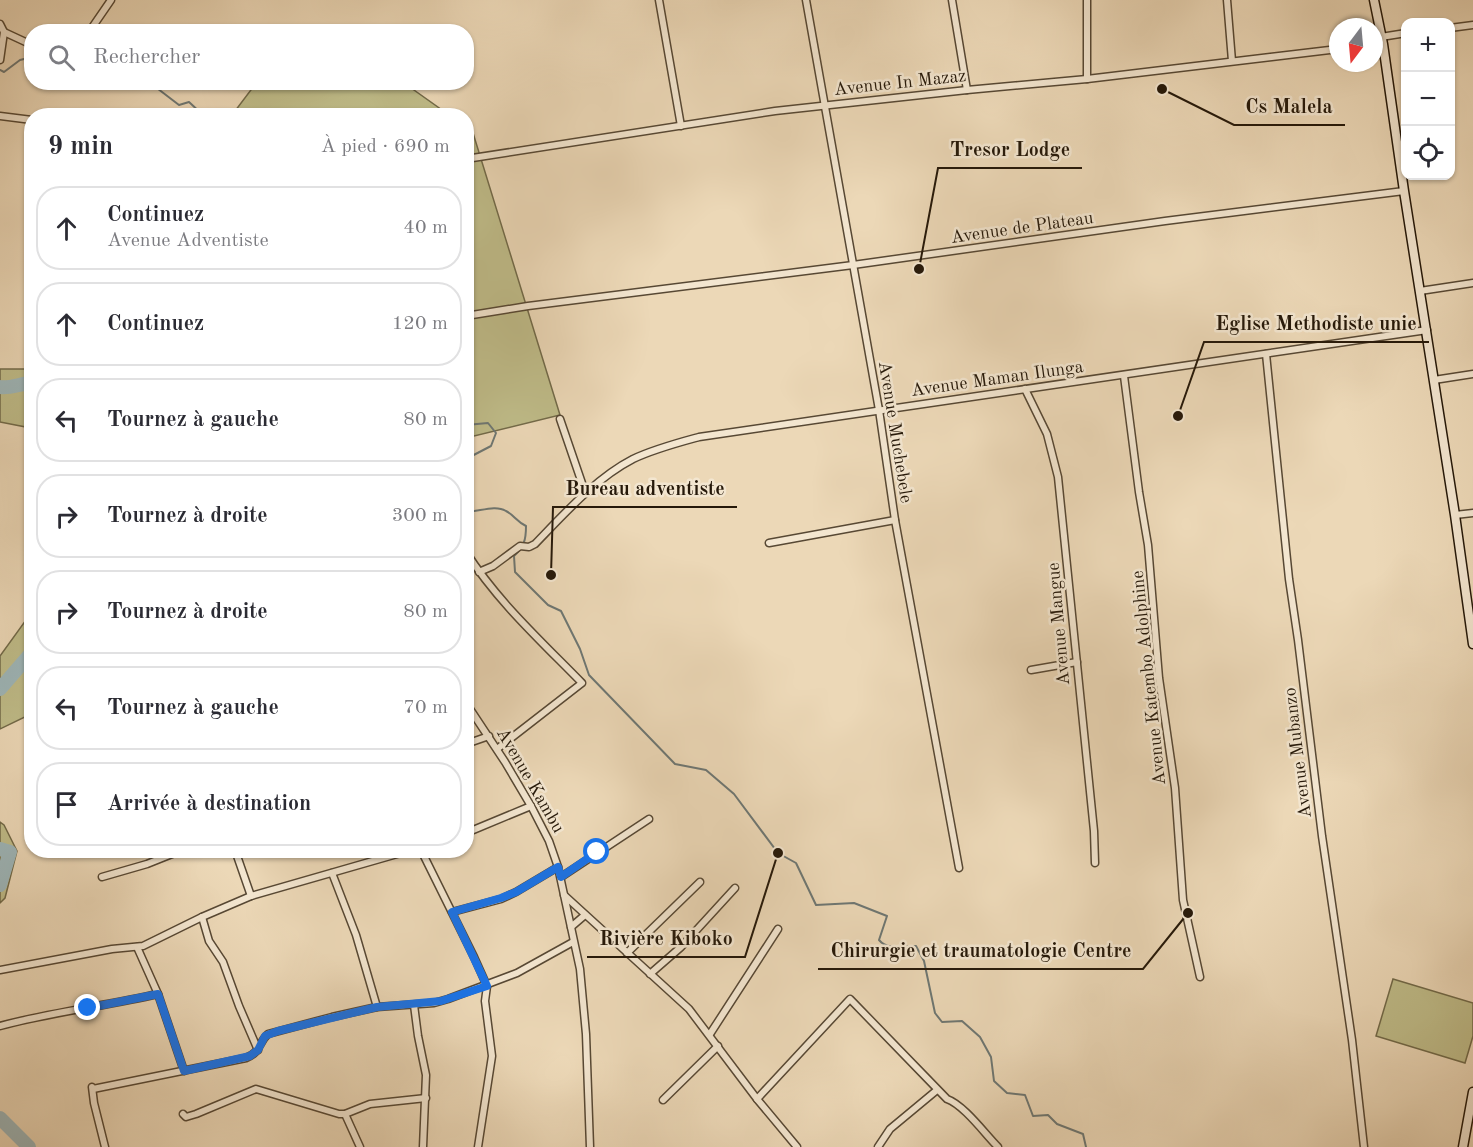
<!DOCTYPE html>
<html lang="fr">
<meta charset="utf-8">
<style>
body{margin:0;font-family:"Old Standard TT",serif;background:#f7f7f7;color:#2b2b33}
.controls{position:absolute;right:18px;top:18px;display:grid;overflow:hidden;border-radius:12px;box-shadow:0 2px 4px #0004}
.controls button{width:54px;height:54px;display:grid;place-items:center;padding:0;border:0;border-bottom:2px solid #e1e1e2;background:#fff;color:#2b2b33;font:30px sans-serif}
.compass{position:absolute;left:1329px;top:18px;width:54px;height:54px;border-radius:50%;background:#fff;box-shadow:0 2px 4px #0004;rotate:196deg}
.stop{position:absolute;width:18px;height:18px;margin:-14px;border:4px solid #1a73e8;border-radius:50%;background:#fff}
.stop.end{background:#1a73e8;border-color:#fff;box-shadow:0 2px 6px #0008}
.list{margin:0;padding:0;list-style:none}
h2{display:flex;justify-content:space-between;align-items:center;height:78px;margin:0;padding:0 24px;font-size:26px}
h2 small{font-size:20px;font-weight:400;color:#7c7c81}
.list li{display:grid;grid-template-columns:39px 1fr auto;gap:18px;align-items:center;box-sizing:border-box;height:84px;margin:0 12px 12px;padding:0 12px;border:2px solid #e1e1e2;border-radius:24px}
.list b{display:block;font-size:22px;white-space:nowrap}
.list p{margin:0;font-size:20px;white-space:nowrap;color:#7c7c81}
.list em{font-size:20px;font-style:normal;color:#7c7c81}
.icon{flex:none;width:33px;height:33px;fill:none;stroke:currentColor;stroke-width:2;stroke-linecap:round;stroke-linejoin:round}
.map{position:relative;flex:none;width:1473px;height:1147px;overflow:hidden}
.search{position:absolute;background:#fff;box-shadow:0 2px 4px #0004;left:24px;top:24px;width:450px;height:66px;display:flex;align-items:center;gap:15px;box-sizing:border-box;padding:0 21px;border-radius:24px;color:#7c7c81;font-size:22px}
.panel{position:absolute;background:#fff;box-shadow:0 2px 4px #0004;left:24px;top:108px;width:450px;height:750px;border-radius:24px}
.map>svg:first-child{display:block}
</style>
<div class="map">
<svg width="1473" height="1147" viewBox="0 0 1473 1147">
<rect width="100%" height="100%" fill="#ecd8b7"/>
<filter id="stains"><feTurbulence type="fractalNoise" baseFrequency=".00333" numOctaves="4"/><feColorMatrix values="0 0 0 0 .2 0 0 0 0 .09 0 0 0 0 .02 0 0 0 .5 -.17"/></filter>
<radialGradient id="worn" r=".72"><stop offset=".6" stop-color="#630" stop-opacity="0"/><stop offset="1" stop-color="#630" stop-opacity=".3"/></radialGradient>
<g fill="#bfbc89" stroke="#726a49" stroke-width="1.5">
<polygon points="257,82 404,83 449,115 232,115"/>
<polygon points="466,129 473,133 560,415 470,437 466,434"/>
<polygon points="0,369 31,369 31,428 0,422"/>
<polygon points="31,613 31,714 0,729 0,656"/>
<polygon points="0,822 4,825 17,851 5,898 0,903"/>
<polygon points="1393,979 1473,1003 1473,1036 1465,1063 1376,1036"/>
</g>
<g fill="none" stroke-linecap="round" stroke-linejoin="round">
<g stroke="#6e7773" stroke-width="2">
<polyline points="0,70 4,72 20,60 32,57"/>
<polyline points="91,82 98,82"/>
<polyline points="149,82 179,105 189,102 203,115 222,116"/>
<polyline points="466,425 488,423 496,433 491,446 466,459"/>
<path d="M466,512C479,512 495,504 506,511C514,515 516,521 526,526C526,540 524,547 514,556L515,572L548,605L561,611L580,649L589,675L675,764L706,770L734,794L778,853L796,863L816,905L854,903L887,916L879,940C888,951 903,946 916,946L924,961L935,1013L942,1022L962,1021L980,1037L991,1057L994,1081L1007,1093L1025,1095L1033,1116L1048,1115L1057,1124L1083,1134L1086,1147"/>
</g>
<g stroke="#9eb7ba" stroke-width="14">
<path d="M0,387C9,389 22,383 32,383"/>
<polyline points="0,689 32,652"/>
<polyline points="0,849 10,852 0,885"/>
<polyline points="0,1118 29,1147"/>
</g>
<g stroke="#574834" stroke-width="9">
<g id="street">
<polyline points="659,0 681,126"/>
<polyline points="806,0 879,410 895,520 959,868"/>
<polyline points="952,0 967,90"/>
<polyline points="1087,0 1087,79"/>
<polyline points="1227,0 1232,61"/>
<polyline points="0,24 4,32 0,60"/>
<polyline points="1450,28 1473,25"/>
<polyline points="4,32 32,45"/>
<polyline points="89,32 111,0"/>
<polyline points="1381,37 1406,33"/>
<polyline points="0,116 32,120"/>
<polyline points="466,159 775,111 967,90 1087,79 1338,49"/>
<polyline points="1420,291 1473,283"/>
<polyline points="466,316 528,306 853,265 1165,221 1404,191"/>
<polyline points="1266,354 1289,579 1298,640 1322,836 1352,1040 1364,1147"/>
<polyline points="1124,376 1139,492 1148,545 1159,678 1175,788 1183,900 1200,977"/>
<polyline points="1434,380 1473,374"/>
<polyline points="1025,389 1047,434 1058,477 1094,831 1095,863"/>
<polyline points="560,419 585,492"/>
<polyline points="1455,515 1473,513"/>
<polyline points="769,543 895,520"/>
<path d="M466,552C497,601 542,642 582,683L497,749"/>
<path d="M479,572L493,566L520,546L529,547L535,544C564,514 596,478 633,459C654,449 677,443 699,437L1427,330"/>
<polyline points="1031,670 1077,662"/>
<polyline points="466,703 505,762 531,806 549,841 558,867 580,969 586,1034 590,1147"/>
<polyline points="466,744 489,736"/>
<polyline points="466,833 531,806"/>
<polyline points="235,850 251,896"/>
<polyline points="421,850 474,957 487,986 485,1001 492,1056 478,1147"/>
<polyline points="332,873 356,935 377,1007"/>
<polyline points="102,877 147,864 182,850"/>
<polyline points="561,877 649,819"/>
<polyline points="564,895 689,1009 757,1099 797,1147"/>
<polyline points="452,912 501,899 516,892 558,867"/>
<polyline points="202,917 209,941 223,962 239,1006 258,1050"/>
<polyline points="571,927 585,915"/>
<polyline points="137,947 158,994 184,1071"/>
<polyline points="627,953 700,882"/>
<polyline points="0,970 112,949 143,946 202,917 251,896 411,850"/>
<polyline points="650,974 681,947 735,888"/>
<polyline points="414,1005 418,1036 426,1075 423,1147"/>
<path d="M0,1026C52,1012 105,1006 158,994"/>
<polyline points="710,1034 778,929"/>
<polyline points="92,1087 94,1103 105,1147"/>
<path d="M93,1089L246,1058C261,1052 258,1043 268,1034L332,1017L377,1007L434,1003L448,999L517,973L573,942"/>
<path d="M757,1099L850,999L947,1099C964,1105 985,1134 998,1147"/>
<polyline points="663,1100 718,1046"/>
<polyline points="183,1114 186,1117 196,1114 256,1089 339,1114 345,1114 370,1104 426,1098"/>
<polyline points="345,1114 360,1147"/>
<polyline points="878,1147 890,1129 937,1090"/>
</g>
</g>
<g stroke="#251809" stroke-width="11">
<g id="secondary">
<polyline points="1374,0 1383,44 1404,191 1455,515 1473,644"/>
<polyline points="1463,1147 1473,1092"/>
</g>
</g>
<use href="#street" stroke="#f3e6d0" stroke-width="6"/>
<use href="#secondary" stroke="#f3e6d0" stroke-width="8"/>
</g>
<g fill="none" stroke-linecap="round" stroke-linejoin="round">
<polyline stroke="#1a73e8" stroke-width="8" points="88,1008 158,994 184,1071 250,1056 258,1050 265,1036 278,1031 377,1007 441,1001 487,986 452,912 501,898 516,892 558,867 561,877 597,852"/>
</g>
<g text-anchor="middle" stroke-width="5" stroke-linejoin="round" paint-order="stroke">
<g font-size="18" fill="#251809" stroke="#f3e6d0">
<text transform="translate(900 82) rotate(-6)" y="6">Avenue In Mazaz</text>
<text transform="translate(1022 227) rotate(-8)" y="6">Avenue de Plateau</text>
<text transform="translate(997 378) rotate(-8)" y="6">Avenue Maman Ilunga</text>
<text transform="translate(896 432) rotate(81)" y="6">Avenue Muchebele</text>
<text transform="translate(1058 624) rotate(-95)" y="6">Avenue Mangue</text>
<text transform="translate(1148 678) rotate(-96)" y="6">Avenue Katembo Adolphine</text>
<text transform="translate(1297 753) rotate(-97)" y="6">Avenue Mubanzo</text>
<text transform="translate(531 780) rotate(60)" y="6">Avenue Kambu</text>
</g>
</g>
<path fill="none" stroke="#251809" stroke-width="2" d="M1162 89L1234 125H1345M919 269L938 168H1082M1178 416L1204 342H1429M551 575L553 507H737M778 853L745 957H587M1188 913L1143 969H818"/>
<g fill="#251809" stroke="#f3e6d0" stroke-width="2">
<circle cx="1162" cy="89" r="6"/>
<circle cx="919" cy="269" r="6"/>
<circle cx="1178" cy="416" r="6"/>
<circle cx="551" cy="575" r="6"/>
<circle cx="778" cy="853" r="6"/>
<circle cx="1188" cy="913" r="6"/>
</g>
<g font-size="20" text-anchor="middle" font-weight="bold" fill="#251809" stroke="#f3e6d0" stroke-width="5" stroke-linejoin="round" paint-order="stroke">
<text x="1289" y="113">Cs Malela</text>
<text x="1010" y="156">Tresor Lodge</text>
<text x="1316" y="330">Eglise Methodiste unie</text>
<text x="645" y="495">Bureau adventiste</text>
<text x="666" y="945">Rivière Kiboko</text>
<text x="981" y="957">Chirurgie et traumatologie Centre</text>
</g>
<rect width="100%" height="100%" filter="url(#stains)"/>
<rect width="100%" height="100%" fill="url(#worn)"/>
</svg>
<div class="controls">
<button>+</button>
<button>−</button>
<button><svg class="icon" aria-label="locate" viewBox="0 0 24 24"><circle cx="12" cy="12" r="6"/><path d="M12 2v4M12 18v4M2 12h4M18 12h4"/></svg></button>
</div>
<svg class="compass" viewBox="-18 -18 36 36"><path d="M0-13l5 13h-10z" fill="#e53935"/><path d="M0 13l5-13h-10z" fill="#7c7c81"/></svg>
<div class="stop" style="left:597px;top:852px"></div>
<div class="stop end" style="left:88px;top:1008px"></div>
<div class="search"><svg class="icon" aria-label="search" viewBox="0 0 24 24"><circle cx="10" cy="10" r="6"/><path d="M15 15l6 6"/></svg>Rechercher</div>
<section class="panel">
<h2>9 min<small>À pied · 690 m</small></h2>
<ul class="list">
<li><svg class="icon" aria-label="ahead" viewBox="0 0 24 24"><path d="M12 20V5M6 11l6-6 6 6"/></svg><div><b>Continuez</b><p>Avenue Adventiste</p></div><em>40 m</em></li>
<li><svg class="icon" aria-label="ahead" viewBox="0 0 24 24"><path d="M12 20V5M6 11l6-6 6 6"/></svg><div><b>Continuez</b></div><em>120 m</em></li>
<li><svg class="icon" aria-label="left" viewBox="0 0 24 24"><path d="M17 20v-9H6M10 6l-5 5 5 5"/></svg><div><b>Tournez à gauche</b></div><em>80 m</em></li>
<li><svg class="icon" aria-label="right" viewBox="0 0 24 24"><path d="M7 20v-9h11M14 6l5 5-5 5"/></svg><div><b>Tournez à droite</b></div><em>300 m</em></li>
<li><svg class="icon" aria-label="right" viewBox="0 0 24 24"><path d="M7 20v-9h11M14 6l5 5-5 5"/></svg><div><b>Tournez à droite</b></div><em>80 m</em></li>
<li><svg class="icon" aria-label="left" viewBox="0 0 24 24"><path d="M17 20v-9H6M10 6l-5 5 5 5"/></svg><div><b>Tournez à gauche</b></div><em>70 m</em></li>
<li><svg class="icon" aria-label="arrive" viewBox="0 0 24 24"><path d="M6 21V4h12l-3 4 3 4H6"/></svg><div><b>Arrivée à destination</b></div></li>
</ul>
</section>
</div>
